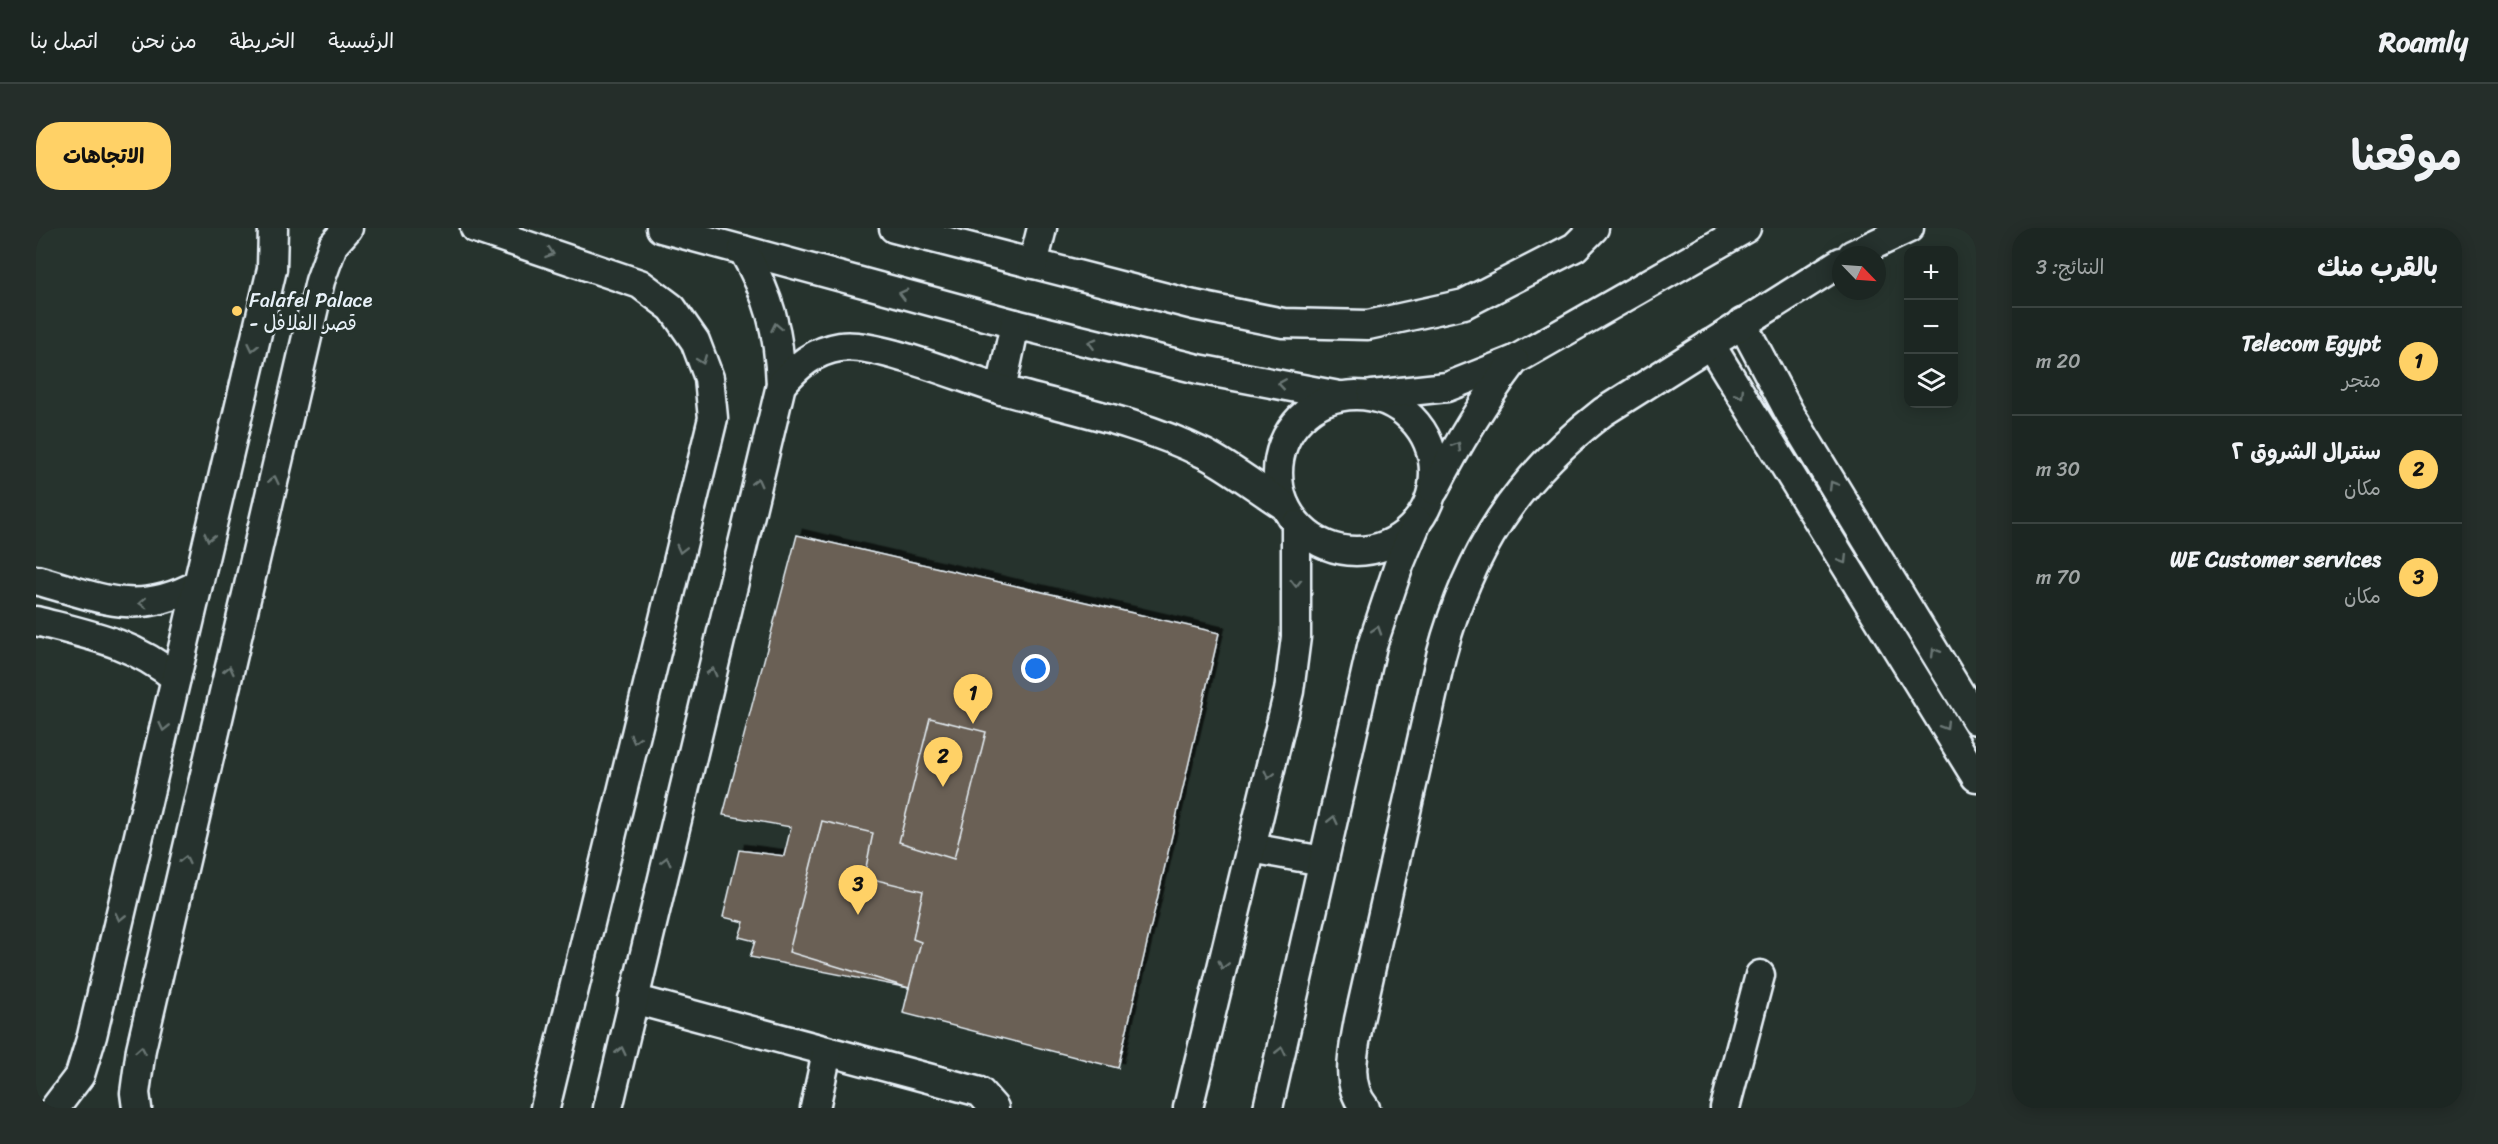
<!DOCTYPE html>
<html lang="ar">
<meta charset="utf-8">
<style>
body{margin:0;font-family:Sriracha,"Playpen Sans Arabic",sans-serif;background:#252e2a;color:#f1f3f6;direction:rtl}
.controls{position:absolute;right:18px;top:18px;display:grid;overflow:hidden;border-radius:12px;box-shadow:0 3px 15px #0003}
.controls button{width:54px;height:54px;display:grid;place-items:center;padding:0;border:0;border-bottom:2px solid #3a4340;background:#1c2622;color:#f1f3f6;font:30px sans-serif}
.compass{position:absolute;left:1796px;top:18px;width:54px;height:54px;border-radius:50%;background:#1c2622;box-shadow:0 3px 15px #0003;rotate:115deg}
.you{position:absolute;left:1000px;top:441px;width:21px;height:21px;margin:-15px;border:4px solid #fff;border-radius:50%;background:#1a73e8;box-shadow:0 0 0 9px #1a73e833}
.badge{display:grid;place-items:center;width:39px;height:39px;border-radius:50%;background:#ffd166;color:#111;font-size:20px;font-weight:700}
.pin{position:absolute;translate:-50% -50px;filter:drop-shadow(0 2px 3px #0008)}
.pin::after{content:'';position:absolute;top:32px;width:21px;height:18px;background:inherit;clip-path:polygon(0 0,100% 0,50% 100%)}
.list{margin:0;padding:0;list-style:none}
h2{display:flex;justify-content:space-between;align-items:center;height:78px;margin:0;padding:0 24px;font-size:26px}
h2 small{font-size:20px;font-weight:400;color:#a0a5a5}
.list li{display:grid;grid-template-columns:39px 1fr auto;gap:18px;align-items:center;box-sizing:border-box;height:108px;padding:0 24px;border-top:2px solid #3a4340}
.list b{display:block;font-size:22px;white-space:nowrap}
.list p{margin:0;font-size:20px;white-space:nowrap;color:#a0a5a5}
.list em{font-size:20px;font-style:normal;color:#a0a5a5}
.icon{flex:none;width:33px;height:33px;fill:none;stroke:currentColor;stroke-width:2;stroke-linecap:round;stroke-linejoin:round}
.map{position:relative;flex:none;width:1940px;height:880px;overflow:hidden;direction:ltr;border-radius:24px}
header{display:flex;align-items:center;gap:36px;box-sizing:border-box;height:84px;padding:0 30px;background:#1c2622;border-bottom:2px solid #3a4340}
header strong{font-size:28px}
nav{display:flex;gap:33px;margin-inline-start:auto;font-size:21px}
.intro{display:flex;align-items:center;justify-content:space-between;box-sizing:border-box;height:144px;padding:0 36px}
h1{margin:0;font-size:42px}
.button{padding:15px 27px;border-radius:24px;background:#ffd166;color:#111;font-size:21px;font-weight:700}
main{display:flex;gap:36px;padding:0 36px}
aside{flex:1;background:#1c2622;border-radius:24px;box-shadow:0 3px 15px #0003}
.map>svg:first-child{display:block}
</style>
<header>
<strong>Roamly</strong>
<nav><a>الرئيسية</a><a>الخريطة</a><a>من نحن</a><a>اتصل بنا</a></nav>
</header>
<div class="intro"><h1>موقعنا</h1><a class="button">الاتجاهات</a></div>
<main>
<aside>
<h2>بالقرب منك<small>النتائج: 3</small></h2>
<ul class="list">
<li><span class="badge">1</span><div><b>Telecom Egypt</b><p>متجر</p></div><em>20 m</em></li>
<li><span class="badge">2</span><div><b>سنترال الشروق ٢</b><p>مكان</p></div><em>30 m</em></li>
<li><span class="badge">3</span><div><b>WE Customer services</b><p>مكان</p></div><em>70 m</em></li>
</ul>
</aside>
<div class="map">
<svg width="1940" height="880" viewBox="0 0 1940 880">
<defs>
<filter id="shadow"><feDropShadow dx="5.5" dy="-5.5" stdDeviation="0" flood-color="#0009"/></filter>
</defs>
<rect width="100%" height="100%" fill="#26332d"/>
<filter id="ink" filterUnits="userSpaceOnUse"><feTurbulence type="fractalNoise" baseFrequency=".0167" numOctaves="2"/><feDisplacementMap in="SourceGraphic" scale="12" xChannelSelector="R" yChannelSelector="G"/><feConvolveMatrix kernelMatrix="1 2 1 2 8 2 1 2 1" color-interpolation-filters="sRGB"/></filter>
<g filter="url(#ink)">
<g fill="#6a6054" stroke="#e8f1f8" stroke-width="1.5" filter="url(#shadow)">
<polygon points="761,307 1183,405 1082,840 867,785 873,760 714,729 719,713 703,709 708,694 687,689 703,622 748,628 755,599 687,587"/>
<polygon points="894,490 950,504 918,631 863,614"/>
<polygon points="786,593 837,605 828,649 887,663 877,711 885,714 873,760 753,724"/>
</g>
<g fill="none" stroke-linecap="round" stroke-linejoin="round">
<g stroke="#e8f1f8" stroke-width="33">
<g id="minor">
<polyline points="439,0 604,56 636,80 659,113 673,150 677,190 509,880"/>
<polyline points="625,0 979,96 1162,141 1303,168"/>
<polyline points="858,0 1158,77 1247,95 1332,97 1428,76 1539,19 1558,0"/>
<path d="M707,22C734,69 743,103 745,157"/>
<polyline points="1816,27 1873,0"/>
<polyline points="997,36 1006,0"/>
<polyline points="1706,95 1753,184 1940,492"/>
<polyline points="1674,116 1940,549"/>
<polyline points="965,162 979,96"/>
<circle cx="1320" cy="245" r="78"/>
<polyline points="1336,167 1411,159 1479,132 1710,0"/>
<path d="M1398,262C1421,217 1447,174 1478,133"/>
<path d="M0,352C63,369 99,390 161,357"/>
<path d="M0,393C54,407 96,414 140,450"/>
<polyline points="1215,620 1287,633"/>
<polyline points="597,771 944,864 958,880"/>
<polyline points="19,880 44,847 56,808 236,41 237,0"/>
<polyline points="101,880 99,865 105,821 284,53 297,17 312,0"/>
<path d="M572,880L745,157C761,138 778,123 804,119C838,113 928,151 966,162C1034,181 1105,194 1169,226C1196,240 1222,261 1249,278"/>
<polyline points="779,880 791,824"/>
<polyline points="1152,880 1253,463 1260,409 1260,297"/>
<polyline points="1232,880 1336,418 1363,337 1381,294"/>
<path d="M1329,880C1308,855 1318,821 1323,792L1405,428C1433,323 1481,250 1567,184L1805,34"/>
<polyline points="1689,880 1724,747"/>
</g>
</g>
<use href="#minor" stroke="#26332d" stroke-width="28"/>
</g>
<defs><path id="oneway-chevron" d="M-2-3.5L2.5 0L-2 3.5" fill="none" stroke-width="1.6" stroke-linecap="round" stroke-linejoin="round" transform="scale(1.5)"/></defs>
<g stroke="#6a7674">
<use href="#oneway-chevron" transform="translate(514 25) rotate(19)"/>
<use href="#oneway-chevron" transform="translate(867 66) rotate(-165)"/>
<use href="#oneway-chevron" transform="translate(740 99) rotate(-101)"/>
<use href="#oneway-chevron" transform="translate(1056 115) rotate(-166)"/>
<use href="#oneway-chevron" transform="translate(217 119) rotate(103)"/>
<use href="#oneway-chevron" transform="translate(666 132) rotate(69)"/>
<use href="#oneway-chevron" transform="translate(1246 156) rotate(-171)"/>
<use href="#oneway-chevron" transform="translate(1704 166) rotate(58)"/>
<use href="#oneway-chevron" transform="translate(1421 218) rotate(-58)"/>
<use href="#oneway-chevron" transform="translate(238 252) rotate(-77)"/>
<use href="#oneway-chevron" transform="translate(721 254) rotate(-76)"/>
<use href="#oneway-chevron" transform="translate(1797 257) rotate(-121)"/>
<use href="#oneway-chevron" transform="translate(173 309) rotate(103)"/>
<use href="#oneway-chevron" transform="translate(645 321) rotate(104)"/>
<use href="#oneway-chevron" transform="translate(1807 332) rotate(58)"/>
<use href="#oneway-chevron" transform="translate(1260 355) rotate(90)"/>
<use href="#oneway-chevron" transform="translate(107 375) rotate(178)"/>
<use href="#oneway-chevron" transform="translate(1341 402) rotate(-72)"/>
<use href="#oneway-chevron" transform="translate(1899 424) rotate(-121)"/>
<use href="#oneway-chevron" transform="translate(193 442) rotate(-77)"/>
<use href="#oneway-chevron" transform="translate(676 444) rotate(-76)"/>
<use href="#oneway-chevron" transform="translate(1909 498) rotate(58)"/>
<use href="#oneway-chevron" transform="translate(128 499) rotate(103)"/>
<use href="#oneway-chevron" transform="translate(599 511) rotate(104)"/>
<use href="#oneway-chevron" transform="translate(1233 547) rotate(104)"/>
<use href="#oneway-chevron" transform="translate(1297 592) rotate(-77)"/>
<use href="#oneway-chevron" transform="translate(149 632) rotate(-77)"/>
<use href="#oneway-chevron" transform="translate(630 633) rotate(-76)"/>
<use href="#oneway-chevron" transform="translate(84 689) rotate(103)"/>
<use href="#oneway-chevron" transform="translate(1187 737) rotate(104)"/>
<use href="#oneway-chevron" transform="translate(105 822) rotate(-80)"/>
<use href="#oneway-chevron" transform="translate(585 823) rotate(-77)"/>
<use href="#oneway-chevron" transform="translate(1245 823) rotate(-77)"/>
</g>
</g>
<circle fill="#ffd166" stroke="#26332d" stroke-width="2" cx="201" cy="83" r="6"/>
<g text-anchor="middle" stroke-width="6" stroke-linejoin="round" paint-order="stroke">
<g font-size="20" fill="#e8f1f8" stroke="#26332d" text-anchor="start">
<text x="213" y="79">Falafel Palace<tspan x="213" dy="23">- قصر الفلافل</tspan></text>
</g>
</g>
</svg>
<div class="controls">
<button>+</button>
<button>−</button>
<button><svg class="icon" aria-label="layers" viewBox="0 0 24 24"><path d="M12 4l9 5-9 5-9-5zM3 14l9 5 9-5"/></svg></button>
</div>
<svg class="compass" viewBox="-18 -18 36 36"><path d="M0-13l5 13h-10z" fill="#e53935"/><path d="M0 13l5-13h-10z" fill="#a0a5a5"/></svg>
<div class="you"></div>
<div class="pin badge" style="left:937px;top:496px">1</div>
<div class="pin badge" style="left:907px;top:559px">2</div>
<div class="pin badge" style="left:822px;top:687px">3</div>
</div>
</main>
